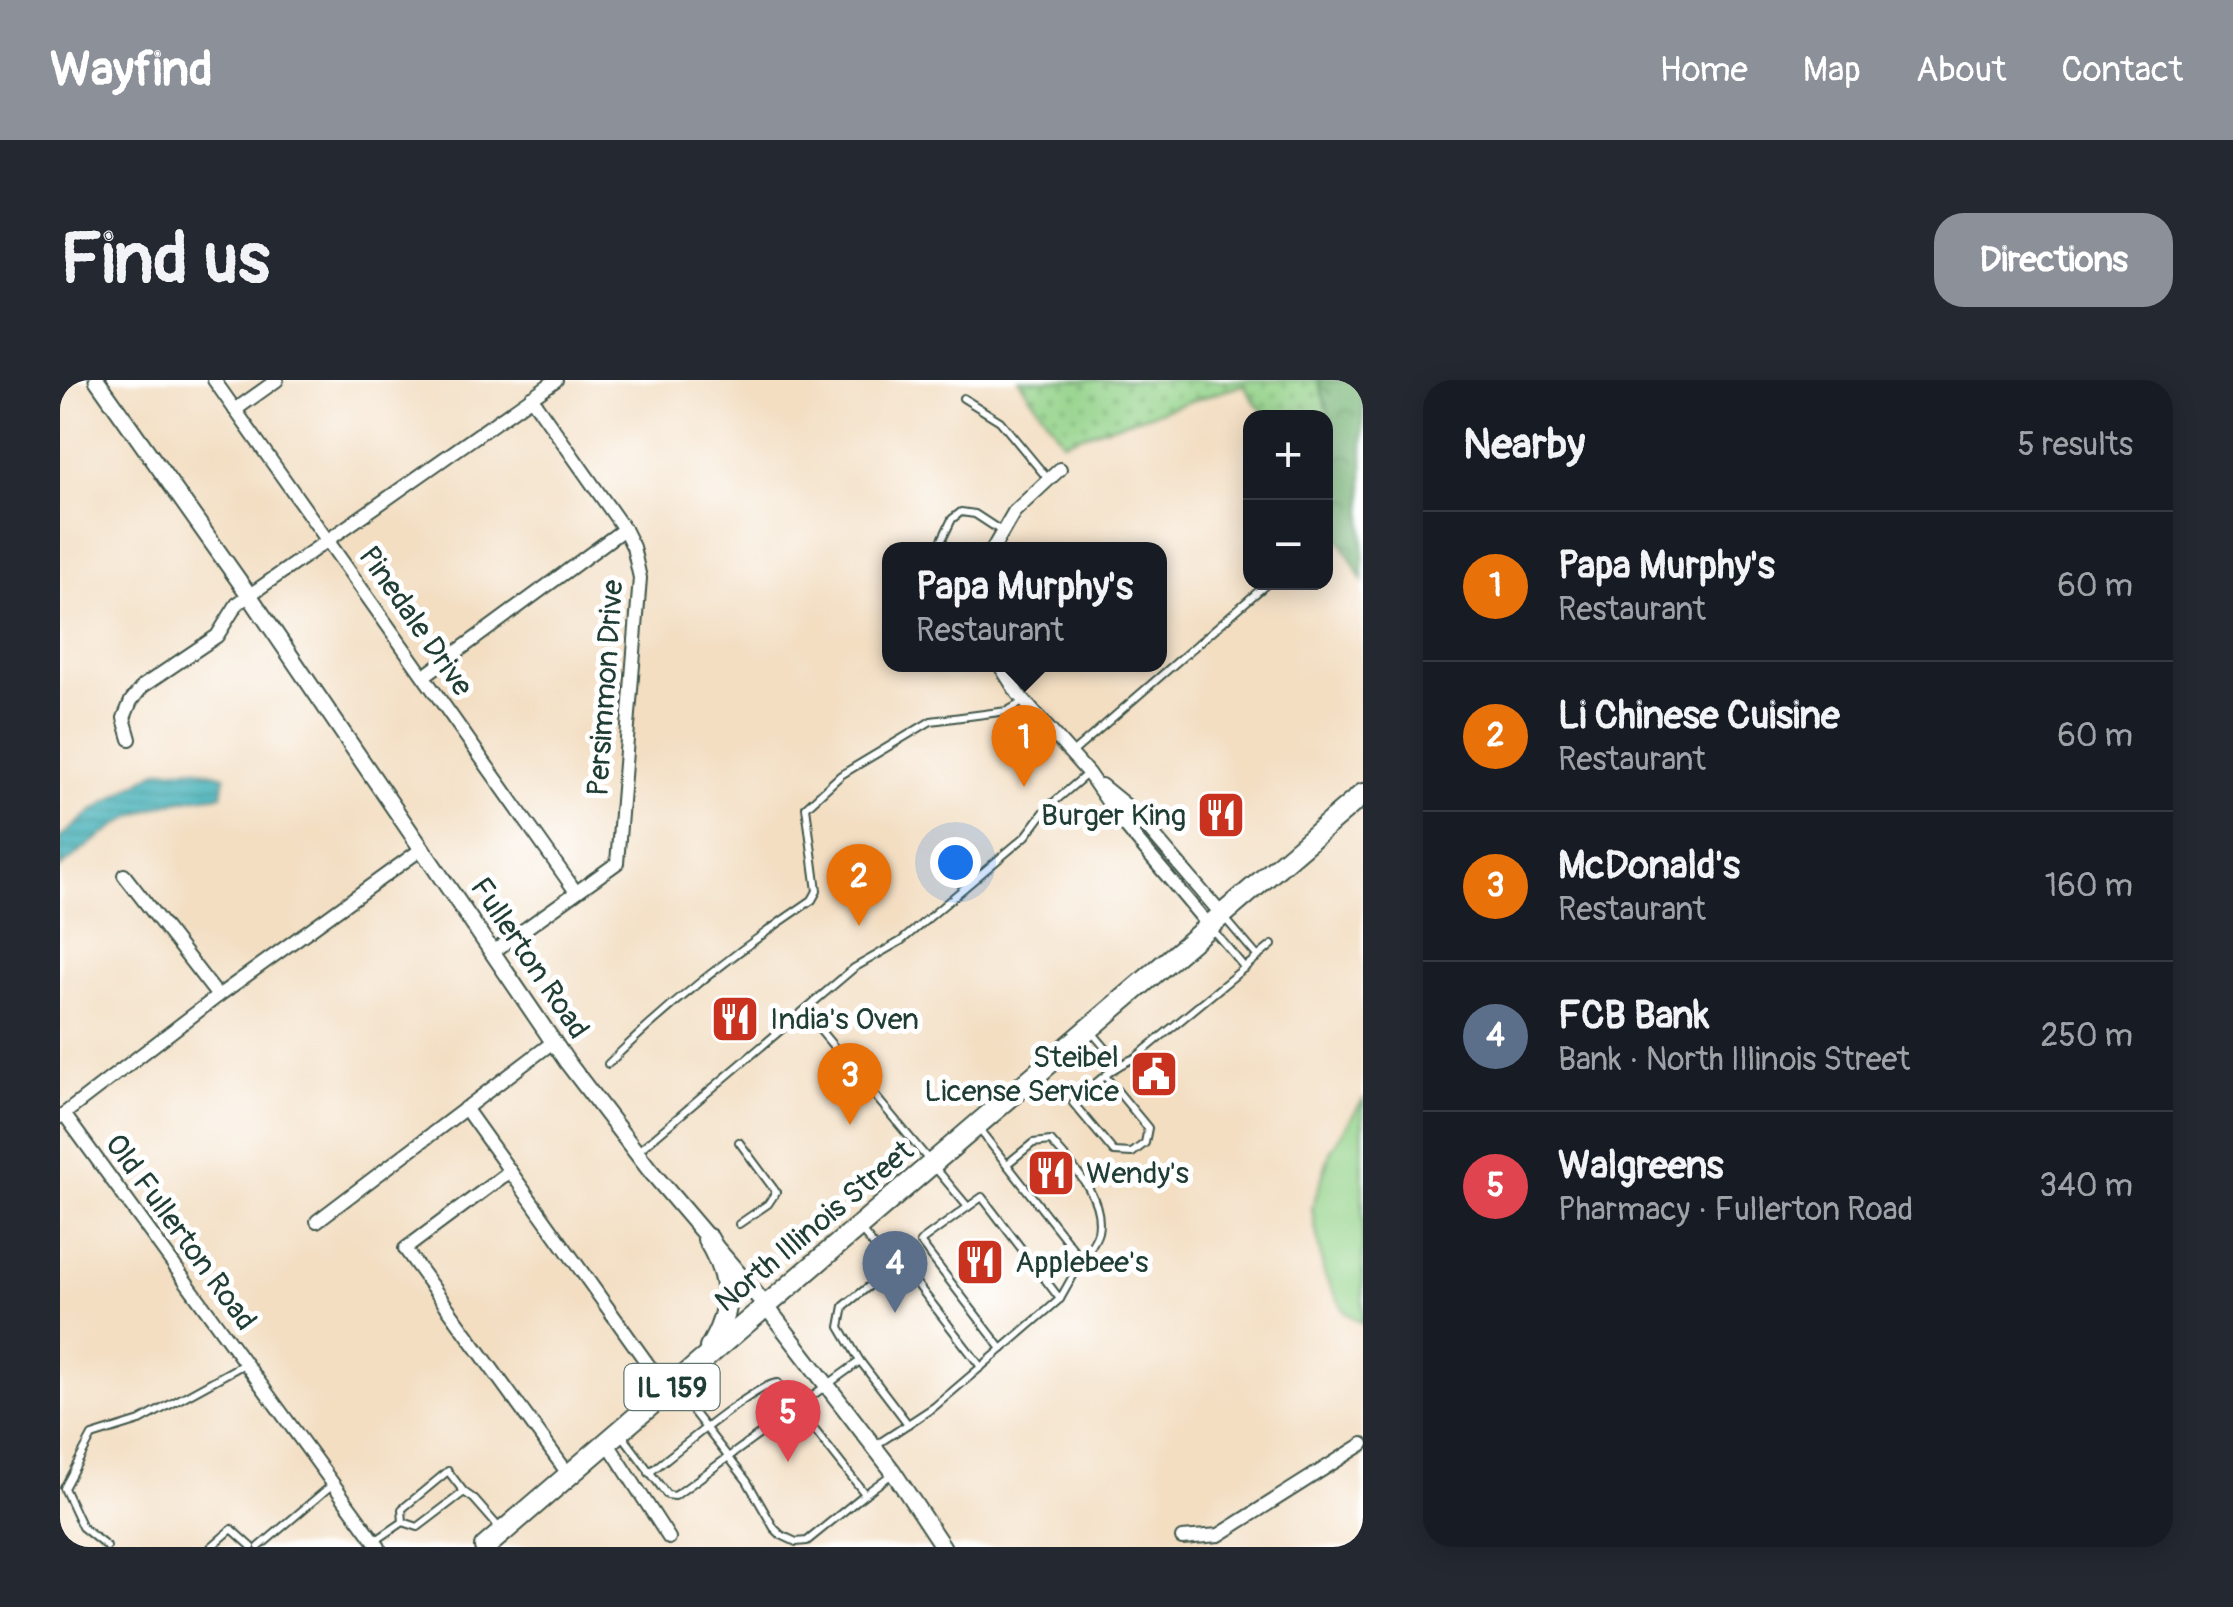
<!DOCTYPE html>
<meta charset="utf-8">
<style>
body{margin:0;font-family:Pangolin,sans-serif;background:#242831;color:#f1f3f6}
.controls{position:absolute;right:30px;top:30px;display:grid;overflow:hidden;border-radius:20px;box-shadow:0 5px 25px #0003}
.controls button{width:90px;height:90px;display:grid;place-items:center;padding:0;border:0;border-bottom:2px solid #363941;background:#171b24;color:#f1f3f6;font:50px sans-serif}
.you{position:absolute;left:895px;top:482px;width:35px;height:35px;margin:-25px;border:8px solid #fff;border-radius:50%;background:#1a73e8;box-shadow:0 0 0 15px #1a73e833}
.badge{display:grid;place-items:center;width:65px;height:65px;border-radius:50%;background:#8c9099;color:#fff;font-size:32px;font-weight:700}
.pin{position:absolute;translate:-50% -82px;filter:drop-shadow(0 2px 5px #0008)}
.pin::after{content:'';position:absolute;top:52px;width:35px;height:30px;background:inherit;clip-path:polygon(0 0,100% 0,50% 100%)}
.popup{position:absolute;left:822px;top:162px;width:285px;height:130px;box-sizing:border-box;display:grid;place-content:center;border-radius:20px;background:#171b24;filter:drop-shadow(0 2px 8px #0005);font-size:32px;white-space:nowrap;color:#9ea1a6}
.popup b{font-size:38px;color:#f1f3f6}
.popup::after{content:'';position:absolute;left:50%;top:100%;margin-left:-20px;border:20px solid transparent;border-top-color:#171b24}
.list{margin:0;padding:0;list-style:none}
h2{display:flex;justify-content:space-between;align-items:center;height:130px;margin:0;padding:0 40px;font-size:42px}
h2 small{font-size:32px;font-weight:400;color:#9ea1a6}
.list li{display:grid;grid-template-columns:65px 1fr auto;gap:30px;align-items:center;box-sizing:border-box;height:150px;padding:0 40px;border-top:2px solid #363941}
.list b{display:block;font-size:38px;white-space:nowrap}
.list p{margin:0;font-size:32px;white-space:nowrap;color:#9ea1a6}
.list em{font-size:32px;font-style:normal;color:#9ea1a6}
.map{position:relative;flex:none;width:1303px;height:1167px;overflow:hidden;border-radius:30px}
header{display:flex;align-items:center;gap:60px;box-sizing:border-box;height:140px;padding:0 50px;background:#8c9099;color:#fff}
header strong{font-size:48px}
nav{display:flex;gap:55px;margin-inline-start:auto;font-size:35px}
.intro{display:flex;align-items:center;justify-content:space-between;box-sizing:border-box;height:240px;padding:0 60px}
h1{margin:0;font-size:70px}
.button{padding:25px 45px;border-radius:30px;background:#8c9099;color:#fff;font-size:35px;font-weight:700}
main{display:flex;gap:60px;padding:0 60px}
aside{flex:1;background:#171b24;border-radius:30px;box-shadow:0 5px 25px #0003}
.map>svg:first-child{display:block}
</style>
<header>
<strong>Wayfind</strong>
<nav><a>Home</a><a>Map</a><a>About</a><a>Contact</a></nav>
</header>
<div class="intro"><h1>Find us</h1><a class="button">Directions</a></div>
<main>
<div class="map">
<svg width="1303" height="1167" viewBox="0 0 1303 1167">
<defs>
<pattern id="grass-dots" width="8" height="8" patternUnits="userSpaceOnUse" patternTransform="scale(2.5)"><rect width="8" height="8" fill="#94d38a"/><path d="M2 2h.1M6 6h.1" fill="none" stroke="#78ac72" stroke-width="1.8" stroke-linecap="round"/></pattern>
<pattern id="forest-crowns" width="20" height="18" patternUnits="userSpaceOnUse" patternTransform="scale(2.5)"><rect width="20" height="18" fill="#77b576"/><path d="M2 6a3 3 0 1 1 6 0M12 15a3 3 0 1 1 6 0" fill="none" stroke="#619462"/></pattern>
<pattern id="water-rules" width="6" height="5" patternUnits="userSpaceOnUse" patternTransform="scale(2.5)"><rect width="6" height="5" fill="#3caeb5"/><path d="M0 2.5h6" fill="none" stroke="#328f94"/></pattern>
</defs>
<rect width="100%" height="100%" fill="#fff"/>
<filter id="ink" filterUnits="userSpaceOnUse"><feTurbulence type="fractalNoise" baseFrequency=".01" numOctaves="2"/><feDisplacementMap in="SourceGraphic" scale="20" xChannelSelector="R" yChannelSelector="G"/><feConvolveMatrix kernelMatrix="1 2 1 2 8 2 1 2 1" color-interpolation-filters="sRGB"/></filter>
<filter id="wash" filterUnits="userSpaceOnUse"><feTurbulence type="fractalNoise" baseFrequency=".0048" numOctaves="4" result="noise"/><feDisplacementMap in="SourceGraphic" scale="40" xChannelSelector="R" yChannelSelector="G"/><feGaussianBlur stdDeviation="2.25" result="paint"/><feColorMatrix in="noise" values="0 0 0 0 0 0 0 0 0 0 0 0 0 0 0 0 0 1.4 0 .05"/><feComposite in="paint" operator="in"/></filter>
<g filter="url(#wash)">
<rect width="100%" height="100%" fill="#f3dec2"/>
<polygon fill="url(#grass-dots)" stroke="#5a885f" stroke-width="2.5" points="959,0 1258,0 1272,45 1266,52 1266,38 1206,37 1183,5 1003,61"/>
<polygon fill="url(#forest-crowns)" stroke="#4b7955" stroke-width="2.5" points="1258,0 1303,0 1303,201 1266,135 1266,52 1272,45"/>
<polygon fill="#94d38a" stroke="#5a885f" stroke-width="2.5" points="1303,720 1303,944 1285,932 1264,894 1252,828 1271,770"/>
<path fill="url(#water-rules)" stroke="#2e7674" stroke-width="2.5" d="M135,388L165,396L162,415C83,423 60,440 0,488V458L31,432L98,390Z"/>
</g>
<g filter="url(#ink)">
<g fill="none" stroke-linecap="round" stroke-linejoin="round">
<g stroke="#3f5549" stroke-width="10">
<g id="service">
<polyline points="903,18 940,41 988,99"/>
<polyline points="877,170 892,139 901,132 915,134 941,151"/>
<polyline points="1012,373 1209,202"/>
<polyline points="1163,536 1198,577"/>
<polyline points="1151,548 1185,588"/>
<polyline points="744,631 908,827 860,862 942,969 1000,919 1022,880 919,749"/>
<polyline points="1031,651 1059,684"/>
<path d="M548,684C611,622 679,569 752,520L757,511L746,427L781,395L871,341L947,331L963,322"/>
<path d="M1045,696L1088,748L1085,763L1072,773L1054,772L1013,723C1033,706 1051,687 1075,678L1212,565"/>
<polyline points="577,772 794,588 841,561 865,541 966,456 987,428 1028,393"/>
<path d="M947,784L973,763L991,761C1011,785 1045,816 1038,852C1036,861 1027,872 1022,880"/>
<polyline points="908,827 922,817 1000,919"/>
<polyline points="679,844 708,824 716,812 679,762"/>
<polyline points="832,888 840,882 921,987"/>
<polyline points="800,981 848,1044"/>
<polyline points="562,1055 607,1115 615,1116 800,981 780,947 784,926 832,888 799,848"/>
<polyline points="816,1065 874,1027 942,969"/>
<path d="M589,1093C610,1077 698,1002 718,1003L805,1114L747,1161L736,1162L721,1155L714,1148L687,1101L616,1010"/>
<polyline points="805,1114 832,1094"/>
<polyline points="343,1142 342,1129 388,1091 404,1112"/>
<polyline points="315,1161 343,1142 358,1147 404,1112 414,1119 442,1151"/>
<polyline points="47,1167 22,1147 4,1108 32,1056 80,1041 184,984"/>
<polyline points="151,1167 172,1149 192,1167"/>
<polyline points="199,1167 273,1104"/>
</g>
</g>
<g stroke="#3f5549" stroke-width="16">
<g id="minor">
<polyline points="154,0 516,512"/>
<polyline points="175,30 217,0"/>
<polyline points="932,170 954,132 1000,89"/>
<polyline points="939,284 958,314 1028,393 1061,441 1150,547"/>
<polyline points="364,296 564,149"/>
<polyline points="70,359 64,338 71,321 83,306 157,256 177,224 496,0"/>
<polyline points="1041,405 1073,431 1163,536"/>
<polyline points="64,495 158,616"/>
<polyline points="433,572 557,483 580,198 573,167 564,149 471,17"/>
<polyline points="405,728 607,1011"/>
<polyline points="4,734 319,1167"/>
<polyline points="0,737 158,616 363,468"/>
<polyline points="450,791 345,869 509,1095"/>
<polyline points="257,841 493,662"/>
<polyline points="547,1062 609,1158"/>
<polyline points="1122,1158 1159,1155 1303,1064"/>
</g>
</g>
<g stroke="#3f5549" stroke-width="19">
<polyline id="tertiary" points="37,0 189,215 507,682 589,789 706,926 832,1090 883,1167"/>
</g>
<g stroke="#3f5549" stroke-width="24">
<g id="primary">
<path d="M648,859C671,897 674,929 650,968"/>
<polyline points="425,1167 1303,414"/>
</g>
</g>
<use href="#service" stroke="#fff" stroke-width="6"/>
<use href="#minor" stroke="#fff" stroke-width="12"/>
<use href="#tertiary" stroke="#fff" stroke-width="15"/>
<use href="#primary" stroke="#fff" stroke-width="20"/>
</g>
</g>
<defs>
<g id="restaurant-square" transform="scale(2.5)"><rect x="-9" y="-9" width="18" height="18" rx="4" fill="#c8321e" stroke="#fff"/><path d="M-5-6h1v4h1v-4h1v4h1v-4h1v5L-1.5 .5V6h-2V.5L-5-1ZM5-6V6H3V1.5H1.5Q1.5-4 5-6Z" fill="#fff"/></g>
<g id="civic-square" transform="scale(2.5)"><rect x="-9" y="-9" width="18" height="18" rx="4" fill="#c8321e" stroke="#fff"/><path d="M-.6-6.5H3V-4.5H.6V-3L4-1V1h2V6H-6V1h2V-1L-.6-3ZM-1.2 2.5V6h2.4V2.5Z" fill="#fff"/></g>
</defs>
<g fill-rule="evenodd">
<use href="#restaurant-square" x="1161" y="435"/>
<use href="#restaurant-square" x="675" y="639"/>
<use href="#civic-square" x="1094" y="694"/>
<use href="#restaurant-square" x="991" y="793"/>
<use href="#restaurant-square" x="920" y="882"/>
</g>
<g text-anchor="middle" stroke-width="10" stroke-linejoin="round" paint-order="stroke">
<rect fill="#fff" stroke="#627771" stroke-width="2.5" x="564.5" y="984" width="95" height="46" rx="8"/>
<g font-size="28" font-weight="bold" fill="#1f3d34">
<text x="612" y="1017">IL 159</text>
</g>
<g font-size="30" fill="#1f3d34" stroke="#fff">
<text transform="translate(356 241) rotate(55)" y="10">Pinedale Drive</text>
<text transform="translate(545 308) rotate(-86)" y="10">Persimmon Drive</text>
<text transform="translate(470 578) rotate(56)" y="10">Fullerton Road</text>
<text transform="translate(754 846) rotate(-40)" y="10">North Illinois Street</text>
<text transform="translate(121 852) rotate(54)" y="10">Old Fullerton Road</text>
</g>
<g font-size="30" fill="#1f3d34" stroke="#fff" text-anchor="start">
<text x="1126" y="445" text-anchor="end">Burger King</text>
<text x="710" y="649">India's Oven</text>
<text x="1059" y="687" text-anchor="end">Steibel<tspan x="1059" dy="34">License Service</tspan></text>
<text x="1026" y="803">Wendy's</text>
<text x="955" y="892">Applebee's</text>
</g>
</g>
</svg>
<div class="controls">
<button>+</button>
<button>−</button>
</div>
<div class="you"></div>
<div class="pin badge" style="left:964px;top:407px;background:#e8710a">1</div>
<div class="popup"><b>Papa Murphy's</b>Restaurant</div>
<div class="pin badge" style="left:799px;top:546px;background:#e8710a">2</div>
<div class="pin badge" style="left:790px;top:745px;background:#e8710a">3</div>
<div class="pin badge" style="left:835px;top:933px;background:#5c6f8a">4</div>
<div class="pin badge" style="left:728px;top:1082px;background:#e0444e">5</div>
</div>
<aside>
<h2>Nearby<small>5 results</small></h2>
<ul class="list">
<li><span class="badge" style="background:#e8710a">1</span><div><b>Papa Murphy's</b><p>Restaurant</p></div><em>60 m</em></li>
<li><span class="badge" style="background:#e8710a">2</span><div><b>Li Chinese Cuisine</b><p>Restaurant</p></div><em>60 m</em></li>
<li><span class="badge" style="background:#e8710a">3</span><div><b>McDonald's</b><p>Restaurant</p></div><em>160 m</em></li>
<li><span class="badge" style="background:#5c6f8a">4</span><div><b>FCB Bank</b><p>Bank · North Illinois Street</p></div><em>250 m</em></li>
<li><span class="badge" style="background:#e0444e">5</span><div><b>Walgreens</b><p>Pharmacy · Fullerton Road</p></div><em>340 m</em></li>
</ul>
</aside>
</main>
